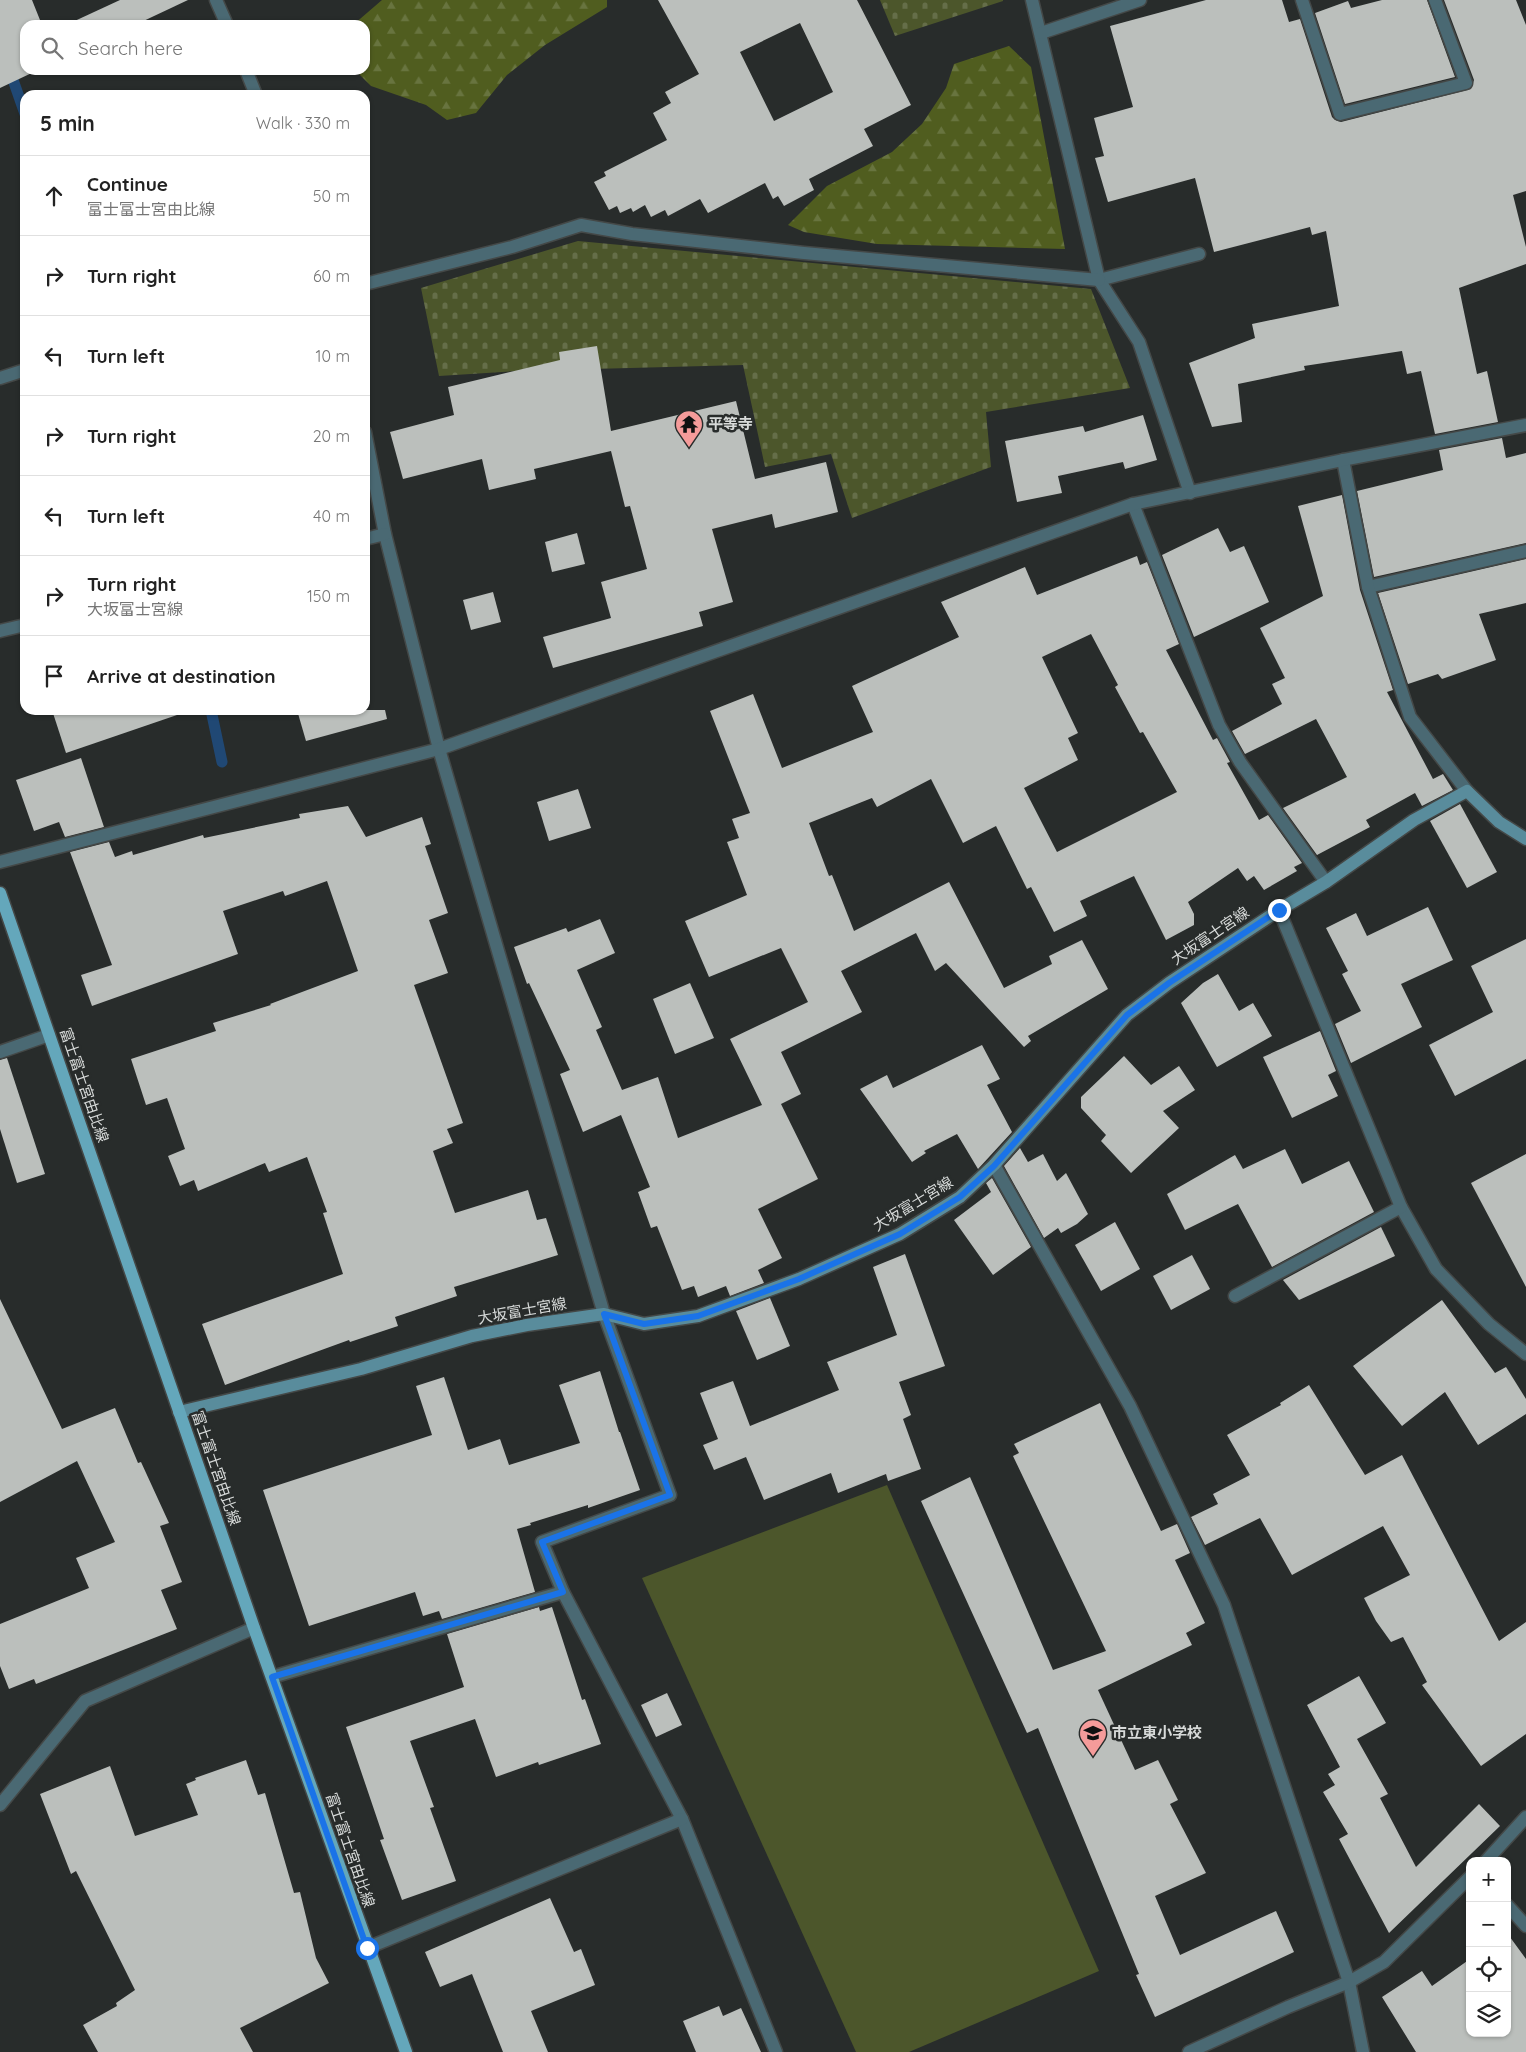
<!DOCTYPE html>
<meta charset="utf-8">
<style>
body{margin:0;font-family:Quicksand,"Noto Sans JP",sans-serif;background:#f6f6f6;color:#222}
.controls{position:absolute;right:15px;bottom:15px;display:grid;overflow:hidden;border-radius:10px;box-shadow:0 1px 4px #0004}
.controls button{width:45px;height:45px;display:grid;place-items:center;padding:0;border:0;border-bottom:1px solid #e0e0e0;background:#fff;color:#222;font:25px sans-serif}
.stop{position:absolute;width:15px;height:15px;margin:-11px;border:4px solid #1a73e8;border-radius:50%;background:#fff}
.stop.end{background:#1a73e8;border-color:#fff;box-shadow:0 1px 5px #0008}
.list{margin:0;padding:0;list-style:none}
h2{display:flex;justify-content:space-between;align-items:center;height:65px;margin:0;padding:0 20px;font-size:21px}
h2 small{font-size:16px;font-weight:400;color:#767676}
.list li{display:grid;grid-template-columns:32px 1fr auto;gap:15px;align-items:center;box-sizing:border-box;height:80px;padding:0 20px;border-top:1px solid #e0e0e0}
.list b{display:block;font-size:19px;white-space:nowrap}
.list p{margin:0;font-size:16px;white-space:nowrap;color:#767676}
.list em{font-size:16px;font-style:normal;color:#767676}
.icon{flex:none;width:28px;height:28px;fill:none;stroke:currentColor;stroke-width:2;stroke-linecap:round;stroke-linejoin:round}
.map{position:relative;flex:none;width:1526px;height:2052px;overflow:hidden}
.search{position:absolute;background:#fff;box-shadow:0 1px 4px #0004;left:20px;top:20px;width:350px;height:55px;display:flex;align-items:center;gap:12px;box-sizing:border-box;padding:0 18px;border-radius:15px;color:#767676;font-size:19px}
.panel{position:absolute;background:#fff;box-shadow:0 1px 4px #0004;left:20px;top:90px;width:350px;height:625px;border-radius:15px}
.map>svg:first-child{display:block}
</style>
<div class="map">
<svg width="1526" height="2052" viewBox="0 0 1526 2052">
<defs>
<pattern id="forest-firs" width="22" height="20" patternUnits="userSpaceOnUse" patternTransform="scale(1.25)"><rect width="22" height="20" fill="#505d1f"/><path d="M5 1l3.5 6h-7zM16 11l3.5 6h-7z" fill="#68743f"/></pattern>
<pattern id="cemetery-stones" width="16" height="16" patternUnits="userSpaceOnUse" patternTransform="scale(1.25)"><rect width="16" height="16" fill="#4c562b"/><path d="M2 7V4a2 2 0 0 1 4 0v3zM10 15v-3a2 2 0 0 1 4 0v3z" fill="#656e49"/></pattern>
</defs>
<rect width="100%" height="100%" fill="#282c2b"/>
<polygon fill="#4c562b" points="887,1485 1099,1971 909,2052 856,2052 642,1578"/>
<g fill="url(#forest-firs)">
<polygon points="382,0 607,0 607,7 545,45 507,75 476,113 447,120 426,105 371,86 355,70 365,70 365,25 353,25"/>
<polygon points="1009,46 1031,67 1065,249 877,244 804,232 788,225 827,186 892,152 922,124 946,88 954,64"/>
</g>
<g fill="url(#cemetery-stones)">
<polygon points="880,0 1003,0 1003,1 895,36"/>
<polygon points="578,241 1091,289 1130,388 986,412 991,467 852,518 831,454 765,467 743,365 517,371 439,376 421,288"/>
</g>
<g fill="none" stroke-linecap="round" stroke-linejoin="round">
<g stroke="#204874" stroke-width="11">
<polyline points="0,58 5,57 25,114"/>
<polyline points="211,710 222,762"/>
</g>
</g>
<g fill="#bbbfbc" fill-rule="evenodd">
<polygon points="0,0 32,0 42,25 25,25 25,70 38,70 0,88"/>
<polygon points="120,0 188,0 135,25 66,25"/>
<path d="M658,0H857L911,105L864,129L873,146L809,179L814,190L784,206L778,196L773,199L765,183L708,213L700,199L668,216L665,210L651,217L645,205L633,212L631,208L620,213L617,206L609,210L594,182L606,176L604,172L667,140L653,113L671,103L665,92L699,74ZM800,23L833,92L774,121L740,52Z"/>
<polygon points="1206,0 1282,0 1289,22 1300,19 1332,117 1335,120 1341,122 1471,89 1474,80 1444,0 1516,0 1526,25 1526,191 1513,195 1526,247 1526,264 1459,288 1477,374 1487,371 1498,422 1435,434 1421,371 1407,374 1402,351 1304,366 1305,370 1238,384 1242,422 1212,427 1189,363 1255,338 1252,324 1339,306 1326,231 1312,235 1310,227 1214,252 1195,178 1108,202 1095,158 1104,156 1094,118 1133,107 1110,26"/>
<polygon points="1382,0 1427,0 1455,77 1345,104 1315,13 1348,1 1351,8"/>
<polygon points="597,346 611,431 736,401 755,479 826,462 838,512 775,528 772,514 712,529 733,602 699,612 703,626 553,668 543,637 611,618 601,582 647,569 630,506 625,507 611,451 534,469 536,479 489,490 482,459 403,479 390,432 454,415 448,387 560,360 559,352"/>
<polygon points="1143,415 1157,460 1125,469 1123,462 1058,476 1062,493 1017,502 1005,441 1083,426 1085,432"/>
<polygon points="1502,438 1506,458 1526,453 1526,543 1374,577 1357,491 1443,470 1439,450"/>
<polygon points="1342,495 1360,590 1393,690 1387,692 1433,779 1443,774 1453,790 1422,806 1415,793 1366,820 1370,827 1317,855 1283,808 1347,777 1316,719 1245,754 1232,731 1282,704 1272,684 1285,678 1260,628 1323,596 1298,506"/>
<polygon points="1218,528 1230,552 1244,546 1269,602 1194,637 1162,555"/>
<polygon points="577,533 585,564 552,572 545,542"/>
<path d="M1137,556L1140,565L1147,562L1179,644L1166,650L1213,740L1217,738L1230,762L1227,763L1259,820L1268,815L1302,863L1294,867L1297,871L1264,890L1254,876L1247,881L1238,868L1188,902L1194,914V925L1166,940L1134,876L1080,901L1087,916L1054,932L1031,887L1027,889L996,826L963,843L931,779L877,807L872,798L809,823L829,876L832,875L854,931L949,882L1004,988L1052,964L1049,956L1082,940L1108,989L1028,1036L1031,1041L1024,1047L946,963L935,971L916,933L841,971L862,1012L781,1052L801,1094L781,1104L818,1179L758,1209L782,1258L758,1270L764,1283L730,1296L726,1286L698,1297L694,1286L682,1290L657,1226L651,1228L638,1192L650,1187L621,1115L583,1132L560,1074L570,1070L529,983L527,984L514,947L566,928L568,932L600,919L615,953L577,970L602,1027L596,1030L622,1090L658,1077L678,1138L762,1105L730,1039L808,1002L781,948L709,977L685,921L747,895L727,842L739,838L732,819L750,813L710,711L753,694L782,768L873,732L852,686L959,637L941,602L1025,567L1037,595ZM1091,634L1118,685L1115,687L1140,733L1143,732L1177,792L1057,852L1024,788L1078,760L1068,738L1078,733L1042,657Z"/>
<polygon points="1526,559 1526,603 1479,614 1496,660 1442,679 1438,674 1408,684 1378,593"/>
<polygon points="493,592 501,622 471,630 463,600"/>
<polygon points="52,710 176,710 177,715 66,753"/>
<polygon points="297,710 385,710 387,719 306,741"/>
<polygon points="81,758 104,827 65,837 59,822 34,831 16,780"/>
<polygon points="578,789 591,828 549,841 537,802"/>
<polygon points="1460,804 1497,872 1467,888 1430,821"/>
<polygon points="348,806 366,837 422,817 431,844 425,846 448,913 429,920 448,973 414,985 463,1123 447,1129 453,1143 433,1151 455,1213 528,1190 537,1220 546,1218 558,1255 454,1287 457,1296 395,1317 398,1326 350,1342 349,1340 225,1385 202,1324 343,1274 323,1213 327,1212 307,1157 269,1172 265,1163 198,1191 194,1180 180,1186 168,1156 185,1149 167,1098 146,1105 131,1059 216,1031 213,1023 271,1005 270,1004 358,971 327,881 285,896 283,891 223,911 238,954 92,1006 81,975 112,965 70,852 109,842 115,857 132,851 133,855 203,835 204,838 300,818 299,814"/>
<polygon points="1428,907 1453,960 1401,984 1422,1027 1351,1063 1335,1024 1361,1011 1342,974 1348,971 1326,928 1356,913 1367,936"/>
<polygon points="1526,939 1526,1059 1455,1096 1429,1045 1493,1012 1471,966"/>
<polygon points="1218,974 1239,1011 1253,1003 1272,1036 1217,1067 1181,1003 1203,983"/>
<polygon points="690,983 714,1038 675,1054 653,999"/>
<polygon points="1320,1031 1336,1071 1328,1075 1338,1096 1292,1118 1263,1057"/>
<polygon points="982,1045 1000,1079 987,1085 1012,1132 978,1169 957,1134 924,1151 926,1153 912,1162 860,1089 887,1075 893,1088"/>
<polygon points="1124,1056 1151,1085 1179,1066 1195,1090 1163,1111 1179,1128 1131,1173 1101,1141 1106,1135 1081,1108 1081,1097"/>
<polygon points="7,1058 45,1174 17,1183 0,1129 0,1060"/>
<polygon points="1020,1148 1028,1162 1043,1154 1057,1181 1066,1173 1088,1214 1077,1224 1061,1233 1058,1228 1044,1238 1004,1166"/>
<polygon points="1285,1149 1302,1184 1349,1161 1374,1212 1272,1267 1238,1204 1185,1230 1167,1194 1235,1155 1243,1169"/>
<polygon points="1526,1154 1526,1287 1471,1183"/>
<polygon points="992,1178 1031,1247 993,1275 954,1220 991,1192 986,1183"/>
<polygon points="1115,1222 1140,1269 1101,1291 1075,1245"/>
<polygon points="1381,1227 1395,1256 1299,1300 1283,1280"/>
<polygon points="905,1254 945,1366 899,1382 911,1415 903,1419 921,1469 888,1481 886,1474 838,1493 831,1473 764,1500 746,1457 714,1470 703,1445 718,1439 700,1393 733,1381 750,1426 839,1390 827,1362 897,1335 873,1267"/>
<polygon points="1192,1255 1210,1289 1171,1310 1153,1276"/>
<polygon points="770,1298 790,1346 757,1360 736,1311"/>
<polygon points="0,1299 62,1429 115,1408 138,1463 141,1462 169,1523 160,1526 182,1582 161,1590 177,1629 36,1684 34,1679 9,1689 0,1666 0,1624 89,1588 76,1558 115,1542 77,1461 0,1502"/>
<polygon points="1442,1300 1495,1373 1506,1367 1526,1399 1526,1414 1478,1445 1445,1392 1402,1426 1353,1366"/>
<polygon points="600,1371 619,1432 620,1432 640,1490 588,1508 588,1505 530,1523 531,1525 517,1529 535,1592 442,1619 439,1611 423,1616 415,1592 309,1626 263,1490 432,1435 416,1386 444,1377 468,1450 500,1439 509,1465 580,1443 559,1385"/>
<polygon points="1309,1385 1365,1475 1402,1455 1499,1641 1526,1622 1526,1734 1481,1766 1422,1685 1427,1682 1403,1637 1391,1642 1376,1621 1364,1598 1410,1575 1383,1526 1292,1575 1260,1518 1205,1545 1191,1517 1218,1504 1213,1494 1250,1475 1227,1435 1281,1405 1280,1403"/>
<polygon points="1100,1403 1161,1531 1177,1524 1190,1553 1175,1560 1205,1623 1186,1633 1192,1645 1098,1690 1135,1770 1158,1760 1178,1800 1170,1804 1206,1873 1155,1896 1180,1955 1276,1911 1294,1952 1155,2017 1136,1975 1139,1974 1038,1728 1027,1733 921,1501 970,1477 1053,1670 1106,1651 1013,1456 1019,1453 1014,1444"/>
<polygon points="539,1607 540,1611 552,1607 582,1700 585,1699 601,1744 539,1765 538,1762 496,1777 475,1719 410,1741 434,1807 430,1808 456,1881 402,1900 380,1840 384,1839 346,1727 464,1687 447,1634"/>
<polygon points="1359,1676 1386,1723 1357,1739 1388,1794 1380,1798 1416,1867 1479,1804 1500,1826 1389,1933 1339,1839 1348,1834 1323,1792 1335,1785 1328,1774 1340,1767 1307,1705"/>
<polygon points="667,1693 682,1725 656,1737 641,1705"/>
<polygon points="246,1760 258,1795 265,1793 294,1893 300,1892 316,1958 329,1983 240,2028 253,2052 98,2052 83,2025 117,2006 116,2003 135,1990 76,1871 71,1874 40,1794 110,1766 135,1836 198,1815 186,1784 196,1780 195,1778"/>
<polygon points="550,1898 574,1952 581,1949 595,1985 531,2011 548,2052 503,2052 472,1974 440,1987 425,1952"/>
<polygon points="1507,1933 1526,1959 1526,2052 1416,2052 1382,1997 1422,1971 1432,1986 1470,1959 1470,2033 1507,2033"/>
<polygon points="719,2006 723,2016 741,2008 761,2052 696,2052 683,2021"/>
</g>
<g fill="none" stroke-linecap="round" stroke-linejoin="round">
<g stroke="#444847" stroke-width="15">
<g id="service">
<polyline points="1099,280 1199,254"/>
<polyline points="1368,587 1526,551"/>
</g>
</g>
<g stroke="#444847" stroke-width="15">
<g id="minor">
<polyline points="216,0 227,25"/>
<polyline points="1032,0 1099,280 1139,342 1190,493"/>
<polyline points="1302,0 1340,114 1466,83 1435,0"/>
<polyline points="1041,33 1140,0"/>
<polyline points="246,70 256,95"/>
<polyline points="365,284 512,247 581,225 632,234 804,253 1099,280"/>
<polyline points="0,378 25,370"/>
<polyline points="365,432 385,534 439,749 604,1314 670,1495 542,1542 563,1592 682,1819 776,2052"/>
<polyline points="1343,460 1368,587 1410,717 1467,791"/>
<polyline points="1133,504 1219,725 1240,762 1326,882"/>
<polyline points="365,539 385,534"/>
<polyline points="0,631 25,625"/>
<polyline points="0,1052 49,1035"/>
<polyline points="994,1165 1130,1406 1224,1605 1349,1982 1363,2052"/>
<polyline points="1401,1207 1436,1269 1489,1324 1526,1354"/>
<polyline points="1235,1296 1401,1207 1279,910"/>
<polyline points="272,1677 563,1592"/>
<polyline points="0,1805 85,1701 254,1628"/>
<polyline points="1486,1861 1526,1817"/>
<polyline points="1507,1905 1526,1926"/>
<polyline points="367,1948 682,1819"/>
<polyline points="1189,2052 1288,2007 1349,1982 1384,1962 1470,1877"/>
</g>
</g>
<g stroke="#444847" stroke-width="15">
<polyline id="tertiary" points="0,862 439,749 1133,504 1343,460 1526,425"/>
</g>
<g stroke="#444847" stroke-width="15">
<polyline id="secondary" points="179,1412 361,1369 472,1336 527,1325 604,1314 644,1324 698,1316 799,1279 900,1234 960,1197 994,1165 1127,1015 1169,983 1279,910 1326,882 1414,820 1467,791 1499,822 1526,839"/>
</g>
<g stroke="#444847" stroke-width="15">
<polyline id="primary" points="0,893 254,1628 406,2052"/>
</g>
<use href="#service" stroke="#4a6973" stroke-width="12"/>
<use href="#minor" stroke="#4a6973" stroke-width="12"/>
<use href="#tertiary" stroke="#4a6973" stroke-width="12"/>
<use href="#secondary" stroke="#598c9c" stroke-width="12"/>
<use href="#primary" stroke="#64a7bb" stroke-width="12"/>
</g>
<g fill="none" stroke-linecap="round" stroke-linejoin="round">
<polyline stroke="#1a73e8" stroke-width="6" points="367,1948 272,1677 563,1592 542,1542 670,1495 604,1314 644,1324 698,1316 799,1279 900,1234 960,1197 994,1166 1127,1015 1169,983 1279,910"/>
</g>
<defs>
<g id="temple-pin" transform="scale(1.4375)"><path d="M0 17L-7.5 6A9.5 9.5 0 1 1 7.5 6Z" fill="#f59b9a" stroke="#282c2b"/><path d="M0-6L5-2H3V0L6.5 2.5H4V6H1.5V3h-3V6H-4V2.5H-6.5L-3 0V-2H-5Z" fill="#111"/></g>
<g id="school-pin" transform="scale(1.4375)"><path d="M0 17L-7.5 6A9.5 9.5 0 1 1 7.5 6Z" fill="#f59b9a" stroke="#282c2b"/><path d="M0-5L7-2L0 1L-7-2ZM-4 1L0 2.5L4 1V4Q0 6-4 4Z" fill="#111"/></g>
</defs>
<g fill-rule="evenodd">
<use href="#temple-pin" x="689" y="424"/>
<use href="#school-pin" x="1093" y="1733"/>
</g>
<g text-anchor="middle" stroke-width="5" stroke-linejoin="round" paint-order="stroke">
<g font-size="15" font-weight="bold" fill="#d7dad9" stroke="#282c2b" text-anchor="start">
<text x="708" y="429">平等寺</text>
<text x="1112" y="1738">市立東小学校</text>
</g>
<g font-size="15" fill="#d7dad9" stroke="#282c2b">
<text transform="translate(1210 936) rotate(-34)" y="5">大坂富士宮線</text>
<text transform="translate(84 1085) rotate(71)" y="5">富士富士宮由比線</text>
<text transform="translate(913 1204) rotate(-31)" y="5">大坂富士宮線</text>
<text transform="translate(522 1311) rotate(-10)" y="5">大坂富士宮線</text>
<text transform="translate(216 1468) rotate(71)" y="5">富士富士宮由比線</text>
<text transform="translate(350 1850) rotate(71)" y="5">富士富士宮由比線</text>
</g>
</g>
</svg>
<div class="controls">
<button>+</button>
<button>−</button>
<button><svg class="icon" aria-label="locate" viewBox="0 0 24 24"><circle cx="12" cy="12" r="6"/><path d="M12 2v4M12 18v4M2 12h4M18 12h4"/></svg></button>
<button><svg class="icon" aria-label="layers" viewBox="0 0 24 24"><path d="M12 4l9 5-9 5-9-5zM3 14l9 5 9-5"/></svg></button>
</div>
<div class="stop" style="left:367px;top:1948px"></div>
<div class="stop end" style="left:1279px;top:910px"></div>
<div class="search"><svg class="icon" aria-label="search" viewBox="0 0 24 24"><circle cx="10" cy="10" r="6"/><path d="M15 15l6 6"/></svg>Search here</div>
<section class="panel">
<h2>5 min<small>Walk · 330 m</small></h2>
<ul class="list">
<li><svg class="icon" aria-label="ahead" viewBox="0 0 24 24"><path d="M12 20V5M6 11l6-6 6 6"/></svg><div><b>Continue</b><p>富士富士宮由比線</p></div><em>50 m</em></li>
<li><svg class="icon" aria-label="right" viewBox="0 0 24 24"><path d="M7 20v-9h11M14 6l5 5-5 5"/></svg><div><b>Turn right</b></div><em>60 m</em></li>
<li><svg class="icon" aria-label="left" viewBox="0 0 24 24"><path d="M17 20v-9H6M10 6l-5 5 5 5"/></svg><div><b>Turn left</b></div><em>10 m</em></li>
<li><svg class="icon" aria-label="right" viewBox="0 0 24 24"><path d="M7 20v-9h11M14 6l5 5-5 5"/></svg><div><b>Turn right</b></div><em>20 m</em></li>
<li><svg class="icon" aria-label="left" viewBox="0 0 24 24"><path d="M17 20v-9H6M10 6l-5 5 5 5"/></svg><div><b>Turn left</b></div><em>40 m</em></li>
<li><svg class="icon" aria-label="right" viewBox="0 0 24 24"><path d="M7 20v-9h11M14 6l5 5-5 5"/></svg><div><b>Turn right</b><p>大坂富士宮線</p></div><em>150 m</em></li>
<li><svg class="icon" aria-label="arrive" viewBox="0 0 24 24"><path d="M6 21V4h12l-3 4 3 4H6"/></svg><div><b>Arrive at destination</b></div></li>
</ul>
</section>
</div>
